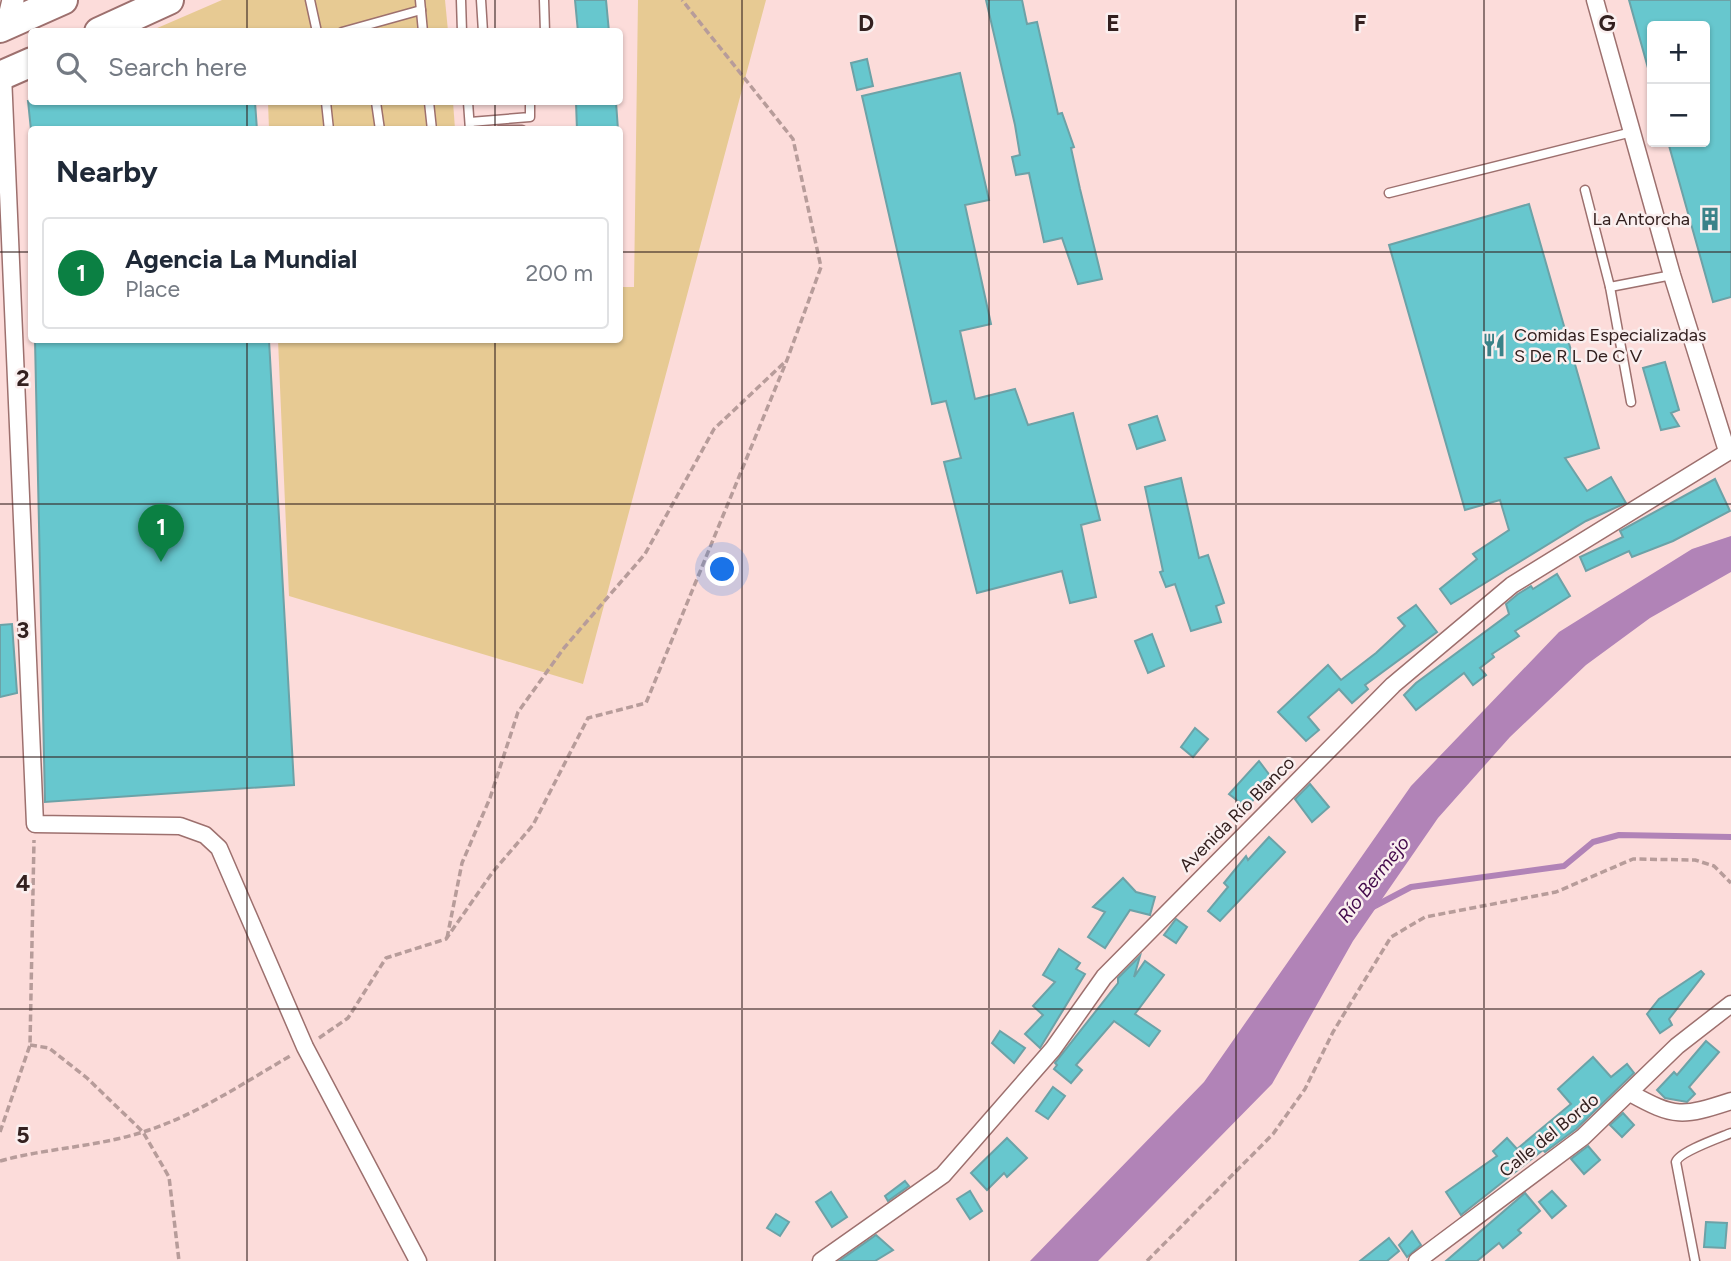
<!DOCTYPE html>
<meta charset="utf-8">
<style>
body{margin:0;font-family:Figtree,sans-serif;background:#f2f2f3;color:#1f2937}
.controls{position:absolute;right:21px;top:21px;display:grid;overflow:hidden;border-radius:7px;box-shadow:0 2px 5px #0004}
.controls button{width:63px;height:63px;display:grid;place-items:center;padding:0;border:0;border-bottom:2px solid #e0e1e3;background:#fff;color:#1f2937;font:35px sans-serif}
.you{position:absolute;left:723px;top:570px;width:24px;height:24px;margin:-18px;border:5px solid #fff;border-radius:50%;background:#1a73e8;box-shadow:0 0 0 10px #1a73e833}
.badge{display:grid;place-items:center;width:46px;height:46px;border-radius:50%;background:#0b8043;color:#fff;font-size:23px;font-weight:700}
.pin{position:absolute;translate:-50% -58px;filter:drop-shadow(0 2px 4px #0008)}
.pin::after{content:'';position:absolute;top:37px;width:24px;height:21px;background:inherit;clip-path:polygon(0 0,100% 0,50% 100%)}
.list{margin:0;padding:0;list-style:none}
h2{display:flex;justify-content:space-between;align-items:center;height:91px;margin:0;padding:0 28px;font-size:30px}
h2 small{font-size:23px;font-weight:400;color:#747a83}
.list li{display:grid;grid-template-columns:46px 1fr auto;gap:21px;align-items:center;box-sizing:border-box;height:112px;margin:0 14px 14px;padding:0 14px;border:2px solid #e0e1e3;border-radius:7px}
.list b{display:block;font-size:26px;white-space:nowrap}
.list p{margin:0;font-size:23px;white-space:nowrap;color:#747a83}
.list em{font-size:23px;font-style:normal;color:#747a83}
.icon{flex:none;width:38px;height:38px;fill:none;stroke:currentColor;stroke-width:2;stroke-linecap:round;stroke-linejoin:round}
.map{position:relative;flex:none;width:1731px;height:1261px;overflow:hidden}
.search{position:absolute;background:#fff;box-shadow:0 2px 5px #0004;left:28px;top:28px;width:595px;height:77px;display:flex;align-items:center;gap:18px;box-sizing:border-box;padding:0 24px;border-radius:7px;color:#747a83;font-size:26px}
.panel{position:absolute;background:#fff;box-shadow:0 2px 5px #0004;left:28px;top:126px;width:595px;height:217px;border-radius:7px}
.map>svg:first-child{display:block}
</style>
<div class="map">
<svg width="1731" height="1261" viewBox="0 0 1731 1261">
<rect width="100%" height="100%" fill="#fcdcda"/>
<g fill="#e7ca93">
<polygon points="222,0 445,0 448,31 148,32"/>
<polygon points="638,0 766,0 583,684 289,596 278,340 620,340 620,287 634,287"/>
<polygon points="268,102 453,102 455,129 269,129"/>
</g>
<polygon fill="#b183b7" points="1731,536 1731,572 1650,618 1586,665 1510,737 1438,818 1353,941 1272,1084 1098,1261 1030,1261 1204,1082 1411,786 1559,632 1692,549"/>
<g fill="none" stroke-linecap="round" stroke-linejoin="round">
<polyline stroke="#b183b7" stroke-width="6" points="1371,908 1411,887 1564,866 1593,842 1619,835 1731,837"/>
</g>
<g fill="#67c7ce" stroke="#6ca2a7" stroke-width="2">
<polygon points="575,0 606,0 609,32 578,32"/>
<polygon points="986,0 1022,0 1027,24 1037,22 1058,114 1062,113 1074,147 1071,148 1080,189 1102,279 1078,284 1062,238 1044,242 1029,173 1016,175 1012,157 1020,155 1015,125"/>
<polygon points="1629,0 1731,0 1731,297 1713,302 1668,142 1705,142 1705,26 1652,26 1652,68 1648,68"/>
<polygon points="867,59 873,86 857,90 851,63"/>
<polygon points="960,73 989,200 965,205 991,324 960,331 975,399 1015,389 1028,425 1073,413 1100,520 1081,525 1096,597 1070,603 1062,571 977,593 944,462 961,458 946,401 932,404 862,96"/>
<polygon points="28,101 255,102 257,130 31,130"/>
<polygon points="576,102 616,102 618,130 577,130"/>
<polygon points="1529,204 1599,448 1565,458 1587,491 1611,477 1626,503 1586,521 1451,604 1440,589 1477,559 1473,554 1509,530 1500,500 1465,510 1389,245"/>
<polygon points="35,340 269,340 294,785 45,802"/>
<polygon points="1665,362 1679,410 1671,413 1679,426 1661,430 1643,368"/>
<polygon points="1157,416 1165,440 1137,449 1129,425"/>
<polygon points="1181,478 1199,558 1208,555 1224,603 1216,606 1221,622 1191,631 1175,584 1166,587 1160,572 1163,571 1145,487"/>
<polygon points="1715,479 1730,511 1673,541 1632,557 1629,551 1586,571 1580,557 1623,537 1620,531"/>
<polygon points="1557,574 1570,596 1515,631 1519,636 1492,654 1494,657 1480,668 1486,675 1473,685 1464,673 1416,710 1404,695 1416,683 1509,614 1506,604 1518,594 1531,586 1533,589"/>
<polygon points="1416,605 1437,632 1365,685 1368,689 1352,703 1339,689 1308,717 1319,730 1306,741 1278,712 1328,665 1341,680 1376,653 1405,626 1398,618"/>
<polygon points="12,624 17,693 0,697 0,625"/>
<polygon points="1152,634 1164,666 1148,673 1135,641"/>
<polygon points="1195,728 1208,739 1193,757 1181,747"/>
<polygon points="1259,761 1271,777 1247,808 1229,794"/>
<polygon points="1310,784 1329,807 1312,822 1295,799"/>
<polygon points="1269,837 1285,852 1220,921 1208,911 1228,887 1224,883 1246,856 1248,860"/>
<polygon points="1123,878 1136,892 1155,897 1150,915 1130,910 1105,948 1088,937 1105,912 1093,907"/>
<polygon points="1176,919 1187,927 1176,943 1164,935"/>
<polygon points="1059,949 1080,963 1076,969 1085,974 1040,1048 1025,1034 1043,1015 1033,1006 1055,982 1043,975"/>
<polygon points="1140,956 1134,977 1145,961 1164,975 1135,1014 1160,1031 1149,1046 1114,1021 1076,1065 1082,1070 1071,1083 1054,1069 1057,1065 1055,1063 1118,983 1118,978"/>
<polygon points="1701,971 1704,974 1669,1019 1672,1025 1660,1033 1647,1014 1659,999"/>
<polygon points="1000,1031 1025,1048 1014,1063 992,1043"/>
<polygon points="1706,1041 1719,1052 1689,1087 1695,1094 1687,1102 1665,1098 1657,1090 1674,1072 1677,1075"/>
<polygon points="1593,1057 1611,1077 1627,1064 1634,1073 1576,1129 1545,1152 1543,1150 1461,1215 1446,1192 1497,1156 1493,1151 1507,1138 1517,1149 1571,1104 1558,1089"/>
<polygon points="1053,1087 1065,1096 1048,1119 1036,1111"/>
<polygon points="1623,1113 1634,1125 1622,1137 1610,1125"/>
<polygon points="1007,1138 1027,1158 1007,1177 1004,1173 987,1190 971,1173"/>
<polygon points="1588,1146 1600,1160 1584,1174 1571,1159"/>
<polygon points="905,1181 909,1186 888,1201 885,1196"/>
<polygon points="970,1191 982,1211 970,1219 957,1199"/>
<polygon points="1552,1191 1566,1206 1552,1218 1539,1202"/>
<polygon points="831,1192 847,1217 832,1227 816,1202"/>
<polygon points="1525,1193 1540,1211 1518,1230 1521,1233 1503,1248 1499,1243 1477,1261 1446,1261"/>
<polygon points="776,1214 789,1222 780,1236 767,1228"/>
<polygon points="1706,1222 1727,1223 1725,1248 1704,1247"/>
<polygon points="1412,1231 1421,1245 1407,1257 1399,1245"/>
<polygon points="876,1235 893,1250 875,1261 839,1261"/>
<polygon points="1389,1238 1399,1251 1387,1261 1360,1261"/>
</g>
<g fill="none" stroke-linecap="round" stroke-linejoin="round">
<g stroke="#9d706e" stroke-width="11">
<g id="lane">
<polyline points="310,0 317,32"/>
<polyline points="420,0 423,32"/>
<polyline points="461,0 462,32"/>
<polyline points="481,0 483,32"/>
<polyline points="544,0 545,32"/>
<polyline points="342,32 421,10"/>
<polyline points="326,102 329,130"/>
<polyline points="376,102 380,130"/>
<polyline points="429,102 432,130"/>
<polyline points="468,102 470,130"/>
<polyline points="470,122 530,117 530,102"/>
<polyline points="500,130 522,130"/>
<polyline points="1585,190 1610,287 1672,275"/>
<polyline points="1389,193 1632,132"/>
<polyline points="1610,287 1631,402"/>
<path d="M1695,1261L1676,1162C1679,1152 1719,1138 1731,1133"/>
</g>
</g>
<g stroke="#9d706e" stroke-width="19">
<g id="street">
<polyline points="1595,0 1672,275 1727,451"/>
<polyline points="3,75 35,824 180,826 205,835 219,848 305,1047 418,1261"/>
<path d="M1630,1093C1675,1118 1682,1117 1731,1101"/>
<polyline points="821,1261 943,1175 1053,1049 1104,977 1393,685 1512,585 1731,450"/>
<polyline points="1417,1261 1583,1137 1677,1046 1731,1004"/>
</g>
</g>
<g stroke="#9d706e" stroke-width="24">
<polyline id="secondary" points="7,25 13,0"/>
</g>
<g stroke="#9d706e" stroke-width="32">
<g id="highway">
<polyline points="0,28 63,0"/>
<polyline points="99,32 169,0"/>
<polyline points="0,76 32,62"/>
</g>
</g>
<g stroke="#b79c9a" stroke-width="3.5" stroke-dasharray="7 3.5" stroke-linecap="butt">
<polyline points="447,938 462,863 490,798 518,712 564,648 645,554 714,429 786,361"/>
<polyline points="319,1038 348,1018 386,958 446,939 492,873 533,825 588,718 646,703 787,360 821,267 793,139 682,0"/>
<polyline points="30,1045 49,1048 87,1078 143,1132 169,1177 179,1261"/>
<polyline points="0,1132 30,1045 34,840"/>
<path d="M0,1161C47,1148 96,1147 143,1132C197,1115 243,1083 292,1055"/>
<polyline points="1147,1261 1273,1134 1305,1089 1333,1032 1391,937 1425,917 1556,892 1633,859 1695,860 1714,866 1731,883"/>
</g>
<use href="#lane" stroke="#fff" stroke-width="8"/>
<use href="#street" stroke="#fff" stroke-width="16"/>
<use href="#secondary" stroke="#fff" stroke-width="21"/>
<use href="#highway" stroke="#fff" stroke-width="28"/>
</g>
<path fill="none" stroke="#33201f" stroke-width="2" stroke-opacity="0.55" d="M247,0V32M495,0V32M742,0V1261M989,0V1261M1236,0V1261M1484,0V1261M247,102V130M495,102V130M0,252H32M620,252H1731M247,340V1261M495,340V1261M0,504H1731M0,757H1731M0,1009H1731"/>
<defs>
<g id="building-bare" transform="scale(1.89)"><path d="M-4-6H4V6H1V3H-1V6H-4ZM-2.5-4.3h1.7v1.8h-1.7ZM.8-4.3h1.7v1.8H.8ZM-2.5-1h1.7V.8h-1.7ZM.8-1h1.7V.8H.8Z" fill="#3a8288" stroke="#faefef" stroke-width="2.5" paint-order="stroke"/></g>
<g id="restaurant-bare" transform="scale(1.89)"><path d="M-5-6h1v4h1v-4h1v4h1v-4h1v5L-1.5 .5V6h-2V.5L-5-1ZM5-6V6H3V1.5H1.5Q1.5-4 5-6Z" fill="#3a8288" stroke="#faefef" stroke-width="2.5" paint-order="stroke"/></g>
</defs>
<g fill-rule="evenodd">
<use href="#building-bare" x="1710" y="219"/>
<use href="#restaurant-bare" x="1494" y="345"/>
</g>
<g text-anchor="middle" stroke-width="5" stroke-linejoin="round" paint-order="stroke">
<g font-size="18" fill="#33201f" stroke="#faefef" text-anchor="end">
<text x="1690" y="225">La Antorcha</text>
<text x="1514" y="341" text-anchor="start">Comidas Especializadas<tspan x="1514" dy="21">S De R L De C V</tspan></text>
</g>
<g font-size="18" fill="#33201f" stroke="#faefef">
<text transform="translate(1237 814) rotate(-45)" y="6">Avenida Río Blanco</text>
<text transform="translate(1549 1135) rotate(-39)" y="6">Calle del Bordo</text>
</g>
<g font-size="19" font-style="italic" fill="#43094b" stroke="#faefef">
<text transform="translate(1373 879) rotate(-52)" y="7">Río Bermejo</text>
</g>
</g>
<g font-size="23" text-anchor="middle" font-weight="bold" fill="#33201f" stroke="#faefef" stroke-width="5" stroke-linejoin="round" paint-order="stroke">
<text x="866" y="31">D</text>
<text x="1113" y="31">E</text>
<text x="1360" y="31">F</text>
<text x="1607" y="31">G</text>
<text x="23" y="386">2</text>
<text x="23" y="638">3</text>
<text x="23" y="891">4</text>
<text x="23" y="1143">5</text>
</g>
</svg>
<div class="controls">
<button>+</button>
<button>−</button>
</div>
<div class="you"></div>
<div class="pin badge" style="left:161px;top:562px">1</div>
<div class="search"><svg class="icon" aria-label="search" viewBox="0 0 24 24"><circle cx="10" cy="10" r="6"/><path d="M15 15l6 6"/></svg>Search here</div>
<section class="panel">
<h2>Nearby<small></small></h2>
<ul class="list">
<li><span class="badge">1</span><div><b>Agencia La Mundial</b><p>Place</p></div><em>200 m</em></li>
</ul>
</section>
</div>
